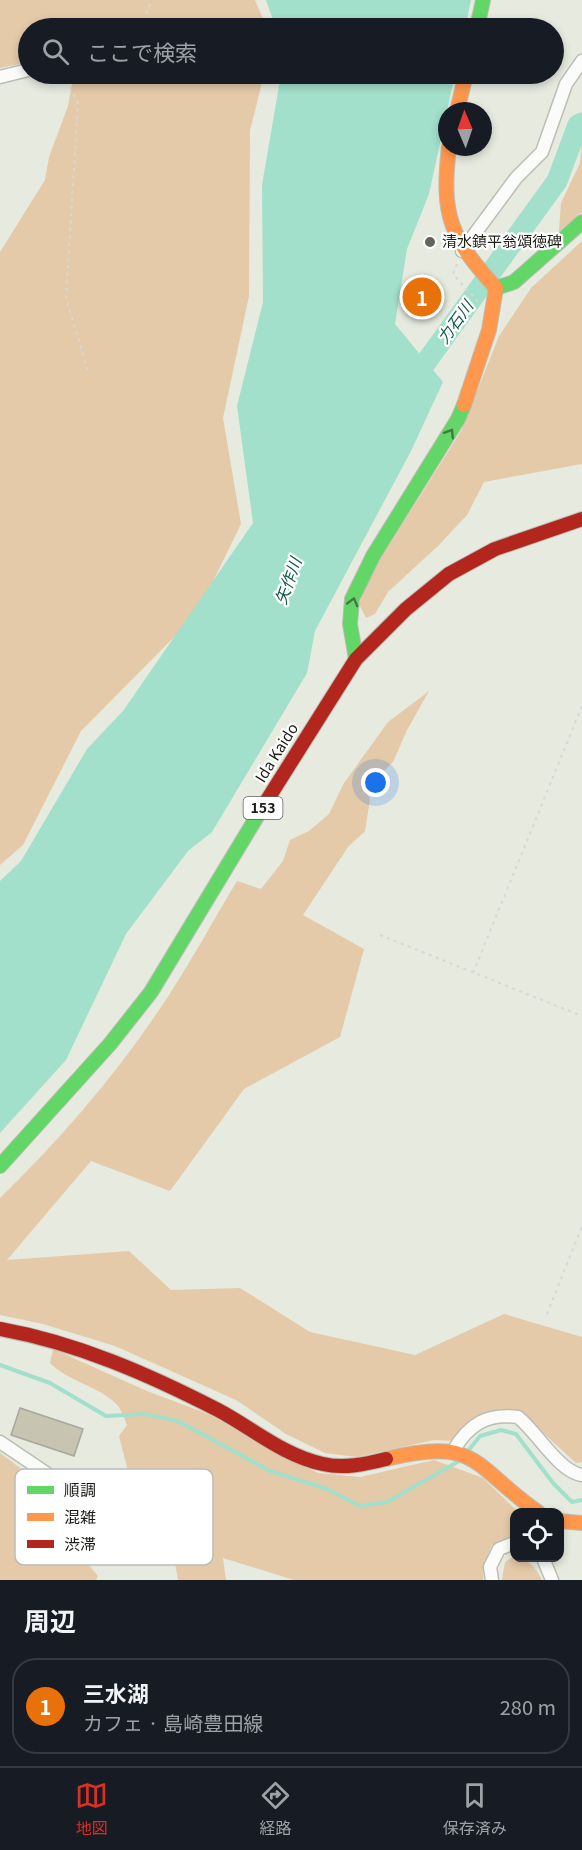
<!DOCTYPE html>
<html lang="ja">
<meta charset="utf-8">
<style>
body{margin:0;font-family:Georgia,"Noto Sans JP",serif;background:#242831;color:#f1f3f6}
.controls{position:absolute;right:18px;bottom:18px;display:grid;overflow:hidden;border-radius:12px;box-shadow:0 3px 9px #0003}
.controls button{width:54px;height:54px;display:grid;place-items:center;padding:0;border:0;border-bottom:2px solid #363941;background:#171b24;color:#f1f3f6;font:30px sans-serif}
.compass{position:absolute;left:438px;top:102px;width:54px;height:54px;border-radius:50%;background:#171b24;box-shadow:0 3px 9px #0003;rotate:358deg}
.you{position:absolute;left:376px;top:783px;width:21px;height:21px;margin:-15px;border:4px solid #fff;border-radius:50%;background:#1a73e8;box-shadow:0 0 0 9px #1a73e833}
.badge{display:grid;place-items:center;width:39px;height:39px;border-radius:50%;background:#d93025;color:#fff;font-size:20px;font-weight:700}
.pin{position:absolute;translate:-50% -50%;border:3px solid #fff;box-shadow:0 2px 6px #0006}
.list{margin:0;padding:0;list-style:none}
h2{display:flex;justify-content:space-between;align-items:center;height:78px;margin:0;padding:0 24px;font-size:26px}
h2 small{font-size:20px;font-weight:400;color:#9ea1a6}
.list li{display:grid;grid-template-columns:39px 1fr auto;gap:18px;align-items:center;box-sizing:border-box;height:96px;margin:0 12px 12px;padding:0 12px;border:2px solid #363941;border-radius:24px}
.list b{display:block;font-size:22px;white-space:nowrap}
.list p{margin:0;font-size:20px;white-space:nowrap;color:#9ea1a6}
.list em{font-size:20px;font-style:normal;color:#9ea1a6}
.icon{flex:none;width:33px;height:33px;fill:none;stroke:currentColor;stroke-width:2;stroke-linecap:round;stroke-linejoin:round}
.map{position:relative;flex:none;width:582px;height:1580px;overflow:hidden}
.search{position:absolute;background:#171b24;box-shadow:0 3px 9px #0003;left:18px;right:18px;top:18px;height:66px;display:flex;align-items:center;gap:15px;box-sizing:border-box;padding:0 21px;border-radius:33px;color:#9ea1a6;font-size:22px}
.sheet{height:186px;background:#171b24}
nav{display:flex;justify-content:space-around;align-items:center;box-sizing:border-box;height:84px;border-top:2px solid #363941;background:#171b24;font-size:16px;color:#9ea1a6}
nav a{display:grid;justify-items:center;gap:3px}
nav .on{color:#d93025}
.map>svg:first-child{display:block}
</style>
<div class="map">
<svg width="582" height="1580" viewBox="0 0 582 1580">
<rect width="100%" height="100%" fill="#e7eadf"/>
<g fill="#e4caa8">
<polygon points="0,0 255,0 267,28 28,28 28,62 0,68"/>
<polygon points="70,74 264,74 250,131 249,296 223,418 241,524 197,614 81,731 23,845 0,865 0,252 45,180 49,157 68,106 73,78"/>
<polygon points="582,136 582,212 559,231 561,203 580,163"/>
<polygon points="582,241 582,464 484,482 467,515 438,546 388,592 375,614 366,618 359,604 373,571 461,431 499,336 531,288"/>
<path d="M429,691L407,730L393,762L365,790L370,799L365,831L348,847L303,915L364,949L340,1037L244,1089L170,1191L91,1161L7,1260L129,1251L171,1290L240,1288L310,1332L415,1355L504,1314L582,1337V1462L576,1463L541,1431L519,1419L495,1421L455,1441L434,1440L357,1457L325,1453L286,1434L236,1400L115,1346L43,1324L0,1315V1198C63,1137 121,1069 169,995C193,958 214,919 237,881L261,889L283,861L290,840L309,831L329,814L344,783L388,722Z"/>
<path d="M53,1349L147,1391L208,1414L318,1473L360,1477L434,1460L483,1478L518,1512H514V1539L492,1545L484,1564L483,1580H294L223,1558L226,1580H178L175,1563L145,1565L138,1559L129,1475L119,1436L127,1425C125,1420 122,1412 119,1407C103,1387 68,1382 50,1363Z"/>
<polygon points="0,1453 39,1482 51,1527 75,1548 98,1576 96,1580 0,1580"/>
<path d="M514,1556C529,1563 532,1561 542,1580H502L505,1562Z"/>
</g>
<g fill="#a2e0cb">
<polygon points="266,0 471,0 465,28 276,28"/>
<polygon points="281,74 455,74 429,194 407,249 395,324 443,382 411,451 315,631 307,673 212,832 188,851 126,934 66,1060 0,1133 0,881 21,861 87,749 123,711 253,523 237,406 263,302 262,185"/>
</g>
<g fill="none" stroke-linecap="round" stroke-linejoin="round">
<g stroke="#a2e0cb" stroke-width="4">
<polyline points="0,1365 50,1383 106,1416 145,1414 178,1421 270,1471 327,1489 360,1506 387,1502 461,1460"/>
<polyline points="468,1451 480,1436 501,1430 516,1434 553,1483 572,1502 582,1500"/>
</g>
<polyline stroke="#a2e0cb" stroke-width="21" points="411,383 557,181 578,125 582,123"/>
</g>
<g fill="#c7c4b1" stroke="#a7a79e" stroke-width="1.5">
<polygon points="424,282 434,291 420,306 413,300 419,294 416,291"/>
<polygon points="20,1408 83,1429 74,1456 11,1435"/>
</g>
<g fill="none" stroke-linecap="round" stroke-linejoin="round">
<g stroke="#bbbeb5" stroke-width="15">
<g id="street">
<polyline points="0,77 28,70"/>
<polyline points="462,251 516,178 542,152 566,84 582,61"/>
<polyline points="0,1442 52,1477"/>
<path d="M453,1451C469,1424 487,1413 518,1417C537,1432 559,1472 582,1475"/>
<polyline points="543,1558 552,1580"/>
<polyline points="492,1580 490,1567 499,1549 514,1543"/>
</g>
</g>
<g stroke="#bbbeb5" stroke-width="16">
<g id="fast">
<polyline points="477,28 483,0"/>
<polyline points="496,288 514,282 582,222"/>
<polyline points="356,659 350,624 352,599 373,556 458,419 464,405"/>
<polyline points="0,1166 110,1044 151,992 264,805"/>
</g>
</g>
<g stroke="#bbbeb5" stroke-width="16">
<g id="slow">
<polyline points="457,111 466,74"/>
<path d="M449,147C441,216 450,237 496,288"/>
<polyline points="464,405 489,330 496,288"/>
<path d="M386,1459C479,1436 472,1466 538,1512"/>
<polyline points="560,1521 582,1523"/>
</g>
</g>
<g stroke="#bbbeb5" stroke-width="16">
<g id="jam">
<polyline points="264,805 356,659 406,609 449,574 495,549 582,519"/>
<path d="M0,1329C77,1343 148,1374 218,1410C252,1428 284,1456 323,1464C344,1469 366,1464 386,1459"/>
</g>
</g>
<g stroke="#d7d7d4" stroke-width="2" stroke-dasharray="3 4.5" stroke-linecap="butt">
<polyline points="141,28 150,5 147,0"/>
<polyline points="64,74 78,103 66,298 88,371"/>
<polyline points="457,264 453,274 480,304"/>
<polyline points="380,935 582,1016"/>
<polyline points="473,973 582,706"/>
<polyline points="547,1314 582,1226"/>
</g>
<use href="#street" stroke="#fbfcfa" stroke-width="12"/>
<use href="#fast" stroke="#63d668" stroke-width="14"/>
<use href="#slow" stroke="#ff974d" stroke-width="14"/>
<use href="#jam" stroke="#b3261e" stroke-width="14"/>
</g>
<defs><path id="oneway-chevron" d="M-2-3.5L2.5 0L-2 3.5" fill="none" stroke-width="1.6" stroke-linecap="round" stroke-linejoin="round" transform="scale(1.5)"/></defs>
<g stroke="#407a3f">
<use href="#oneway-chevron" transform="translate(450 433) rotate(-58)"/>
<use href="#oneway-chevron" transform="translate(353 602) rotate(-75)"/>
</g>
<circle fill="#63655c" stroke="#fff" stroke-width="2" cx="430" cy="242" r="6"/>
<g text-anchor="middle" stroke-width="4.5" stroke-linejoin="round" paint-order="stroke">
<rect fill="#fff" stroke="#60625c" stroke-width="1.5" x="243.5" y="797" width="39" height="22" rx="4.5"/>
<g font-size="14" font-weight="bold" fill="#1c1e16">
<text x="263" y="813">153</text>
</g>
<g font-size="15" fill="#1c1e16" stroke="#fff" text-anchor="start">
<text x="442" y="247">清水鎮平翁頌徳碑</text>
</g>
<g font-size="15" fill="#1c1e16" stroke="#fff">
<text transform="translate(277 753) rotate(-58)" y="5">Ida Kaido</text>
</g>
<g font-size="16" font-style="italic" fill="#125a49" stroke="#fff">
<text transform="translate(455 322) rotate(-54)" y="6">力石川</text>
<text transform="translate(288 581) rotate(-70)" y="6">矢作川</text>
</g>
</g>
<rect x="15" y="1469" width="198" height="96" rx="9" fill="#fff" stroke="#bbbcb9" stroke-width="1.5"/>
<rect x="27" y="1486" width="27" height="8" fill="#63d668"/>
<rect x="27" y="1513" width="27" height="8" fill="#ff974d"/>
<rect x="27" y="1540" width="27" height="8" fill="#b3261e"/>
<g font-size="16" fill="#1c1e16">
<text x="64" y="1496">順調</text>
<text x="64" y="1523">混雑</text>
<text x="64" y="1550">渋滞</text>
</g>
</svg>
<div class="controls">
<button><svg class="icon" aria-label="locate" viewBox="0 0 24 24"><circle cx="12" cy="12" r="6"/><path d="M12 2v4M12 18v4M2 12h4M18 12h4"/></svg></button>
</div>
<svg class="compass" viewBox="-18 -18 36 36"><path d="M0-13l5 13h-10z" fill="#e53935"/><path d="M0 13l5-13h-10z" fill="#9ea1a6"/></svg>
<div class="you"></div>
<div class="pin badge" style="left:422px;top:297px;background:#e8710a">1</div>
<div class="search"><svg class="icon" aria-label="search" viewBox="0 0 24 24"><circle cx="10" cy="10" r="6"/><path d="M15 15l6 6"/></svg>ここで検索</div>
</div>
<section class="sheet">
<h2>周辺<small></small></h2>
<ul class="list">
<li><span class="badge" style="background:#e8710a">1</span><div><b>三水湖</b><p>カフェ · 島崎豊田線</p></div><em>280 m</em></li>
</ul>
</section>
<nav>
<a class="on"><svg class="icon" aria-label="map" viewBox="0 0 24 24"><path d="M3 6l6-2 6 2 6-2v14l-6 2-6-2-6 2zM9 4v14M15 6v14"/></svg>地図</a>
<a><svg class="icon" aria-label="directions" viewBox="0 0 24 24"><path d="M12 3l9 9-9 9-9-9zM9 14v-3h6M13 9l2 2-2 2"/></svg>経路</a>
<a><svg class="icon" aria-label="saved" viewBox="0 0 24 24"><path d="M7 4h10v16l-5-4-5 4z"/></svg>保存済み</a>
</nav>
